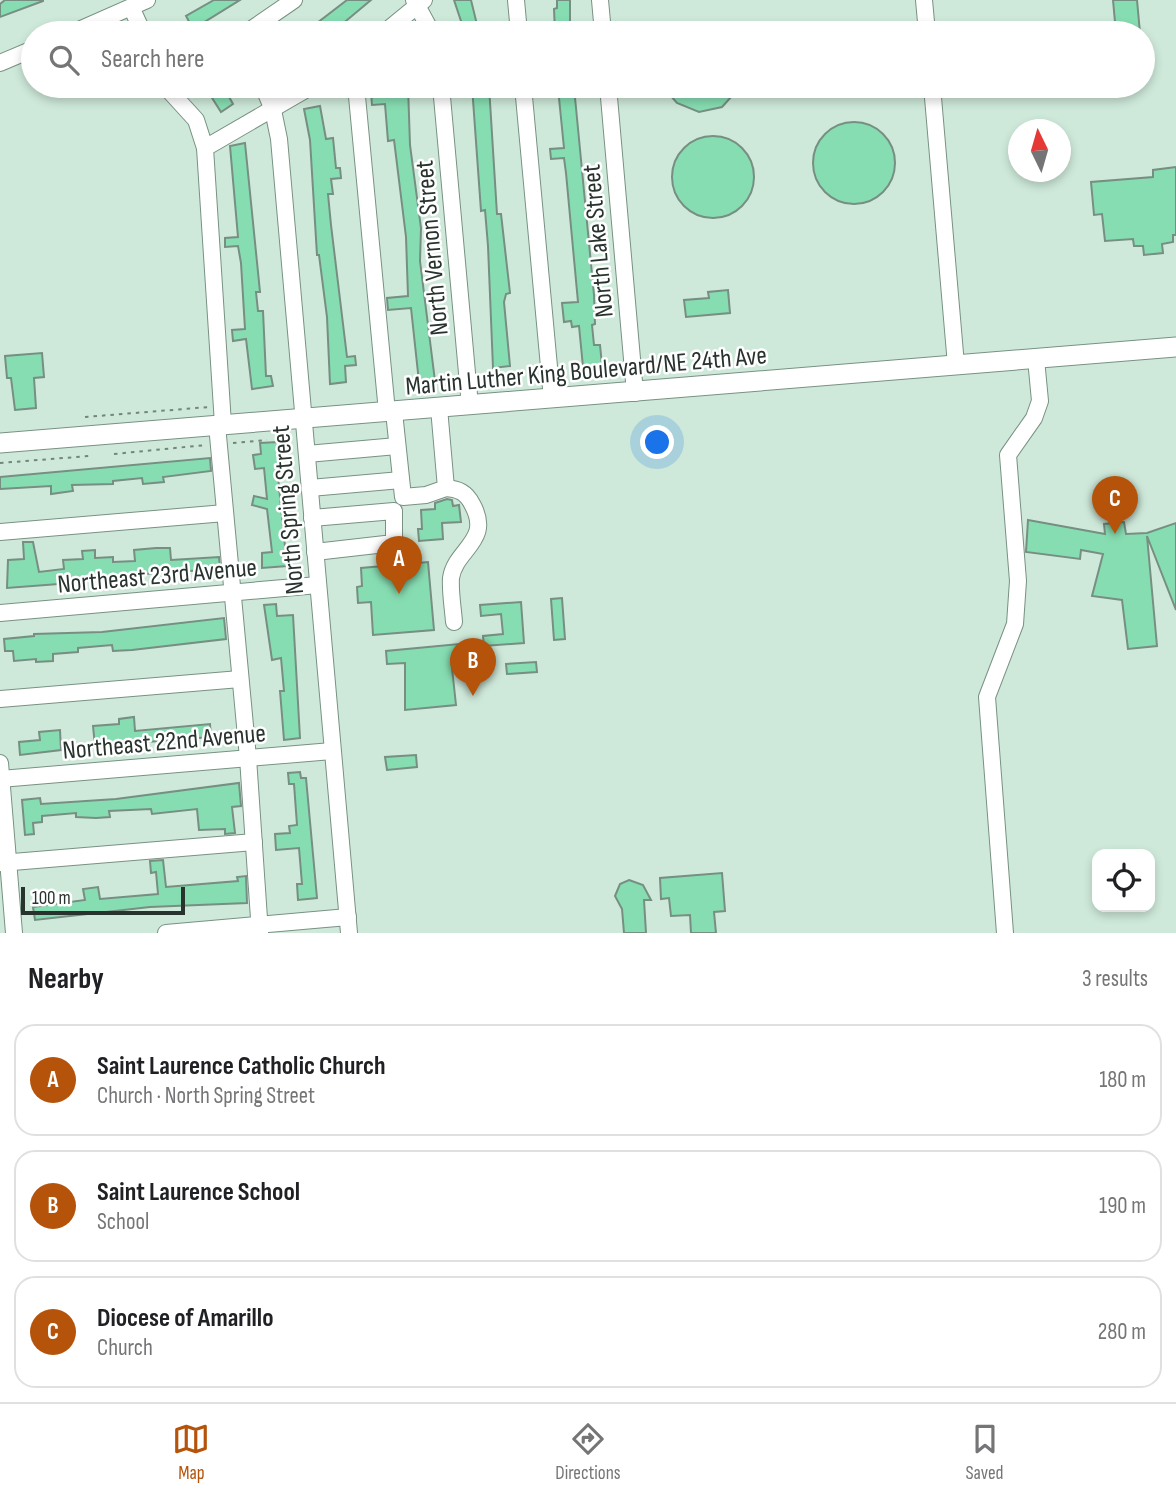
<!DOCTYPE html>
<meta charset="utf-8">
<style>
body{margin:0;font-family:"Sofia Sans Condensed",sans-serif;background:#f6f6f6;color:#202124}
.controls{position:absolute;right:21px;bottom:21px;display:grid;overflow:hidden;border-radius:14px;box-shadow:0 4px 10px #0003}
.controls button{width:63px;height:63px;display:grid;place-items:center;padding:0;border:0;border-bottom:2px solid #e0e0e0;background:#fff;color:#202124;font:35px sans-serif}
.compass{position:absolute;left:1008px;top:119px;width:63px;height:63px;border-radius:50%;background:#fff;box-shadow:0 4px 10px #0003;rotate:355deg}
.scale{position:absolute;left:21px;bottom:18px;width:164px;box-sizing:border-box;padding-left:7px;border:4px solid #29332e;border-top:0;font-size:19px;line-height:24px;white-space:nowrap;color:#29332e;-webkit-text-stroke:5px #fff;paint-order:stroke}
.you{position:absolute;left:658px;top:443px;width:24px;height:24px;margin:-18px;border:5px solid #fff;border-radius:50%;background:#1a73e8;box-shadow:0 0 0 10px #1a73e833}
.badge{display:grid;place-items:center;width:46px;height:46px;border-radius:50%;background:#b45309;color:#fff;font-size:23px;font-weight:700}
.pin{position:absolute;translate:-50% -58px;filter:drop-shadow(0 2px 4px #0008)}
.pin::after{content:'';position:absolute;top:37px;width:24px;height:21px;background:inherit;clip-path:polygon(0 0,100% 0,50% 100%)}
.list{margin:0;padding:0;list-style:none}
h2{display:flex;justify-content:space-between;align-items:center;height:91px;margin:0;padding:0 28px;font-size:30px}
h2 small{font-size:23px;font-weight:400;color:#757577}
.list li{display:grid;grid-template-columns:46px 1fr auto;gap:21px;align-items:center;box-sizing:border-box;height:112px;margin:0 14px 14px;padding:0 14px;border:2px solid #e0e0e0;border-radius:21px}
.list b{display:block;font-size:26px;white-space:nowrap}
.list p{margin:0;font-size:23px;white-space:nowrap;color:#757577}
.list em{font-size:23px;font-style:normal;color:#757577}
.icon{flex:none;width:38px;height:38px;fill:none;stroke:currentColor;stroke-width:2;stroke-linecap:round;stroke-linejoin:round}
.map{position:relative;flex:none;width:1176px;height:933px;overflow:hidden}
.search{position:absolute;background:#fff;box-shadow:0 4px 10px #0003;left:21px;right:21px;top:21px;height:77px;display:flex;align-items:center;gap:18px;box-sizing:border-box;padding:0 24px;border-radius:38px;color:#757577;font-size:26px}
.sheet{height:469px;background:#fff}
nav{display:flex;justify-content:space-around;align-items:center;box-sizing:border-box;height:98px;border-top:2px solid #e0e0e0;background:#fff;font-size:19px;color:#757577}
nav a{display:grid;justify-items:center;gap:4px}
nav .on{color:#b45309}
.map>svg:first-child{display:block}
</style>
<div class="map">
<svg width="1176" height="933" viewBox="0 0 1176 933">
<rect width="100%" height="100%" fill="#cee9da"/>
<g fill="#87ddb2" stroke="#778f82" stroke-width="2">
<polygon points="5,0 43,0 43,1 0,17 0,4"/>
<polygon points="214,0 240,0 193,29 186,16"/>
<polygon points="347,0 371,0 334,31 332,29 326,33 304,33"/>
<polygon points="454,0 471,0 479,33 465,33"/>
<polygon points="557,0 570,0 570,33 555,32 554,9 557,8"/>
<polygon points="1113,0 1137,0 1140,33 1116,33"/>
<polygon points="215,86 223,86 233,104 221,112 207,90"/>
<polygon points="392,86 408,86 410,145 421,228 420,261 435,381 419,382 411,308 388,310 387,298 408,296 406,237 394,140 388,141 385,104 372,105 371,92 393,90"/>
<polygon points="472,86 489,86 497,214 501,214 510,293 506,294 504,302 510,366 493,368 488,246 485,210 481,211"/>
<polygon points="662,86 741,86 722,107 699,112 677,103"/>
<polygon points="574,87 594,295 595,324 592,325 594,345 600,345 602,365 583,367 579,326 572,327 571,321 564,322 562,303 578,302 566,173 564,158 551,159 550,149 564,148 558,88"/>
<polygon points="320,106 326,139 333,138 336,168 340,168 341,178 331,179 333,194 328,194 331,225 347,357 355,356 356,365 345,366 346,382 330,384 327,317 319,255 317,255 310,140 304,109"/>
<circle cx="854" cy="163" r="41"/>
<circle cx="713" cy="177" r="41"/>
<polygon points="245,143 260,292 256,292 258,311 263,311 266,376 271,376 273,386 252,389 246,339 233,341 232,330 245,329 241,263 238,246 225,247 225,238 238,237 230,146"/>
<polygon points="1176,167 1176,235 1173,235 1173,242 1162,244 1163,253 1144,255 1143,246 1134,246 1133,239 1105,241 1102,214 1094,215 1091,182 1153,177 1153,170"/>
<polygon points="728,290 730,313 686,317 684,300 709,298 708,292"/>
<polygon points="42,353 44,377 34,378 36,408 15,410 11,378 7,378 5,356"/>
<polygon points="278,442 280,466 277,467 287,566 262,568 262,553 272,552 267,509 252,505 254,496 267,499 264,468 255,469 253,455 261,454 260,443"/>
<polygon points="210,458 211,471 163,477 164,482 143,484 142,478 113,481 113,484 72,485 73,491 51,494 51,486 0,489 0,477"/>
<polygon points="447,499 452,500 453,506 459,505 461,522 442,523 443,539 419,541 418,529 422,529 421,510 435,509 435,503"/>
<polygon points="1028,520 1105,534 1104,524 1124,522 1126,534 1147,533 1176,523 1176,610 1147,536 1157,646 1128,649 1122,600 1092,596 1103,554 1081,550 1080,559 1026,552"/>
<polygon points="23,542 33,542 39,572 64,569 63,560 83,559 82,551 95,550 95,558 113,557 113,562 135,561 134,550 156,548 170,548 171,560 219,557 220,569 97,577 72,583 7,588 8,560 24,559"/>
<polygon points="428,562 434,630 373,635 371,602 358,603 357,587 362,586 361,568"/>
<polygon points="562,598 565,639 554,640 551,599"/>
<polygon points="521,602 524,643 484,646 483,636 503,634 501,614 481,616 480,605"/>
<polygon points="276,604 277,616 293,615 300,738 284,740 280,691 284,691 281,658 272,660 264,605"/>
<polygon points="224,618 226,639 132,650 113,651 112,645 78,648 78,652 53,654 53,661 36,662 36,659 14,661 13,651 5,651 4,639 34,636 34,634 102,632"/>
<polygon points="459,644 460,658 451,659 456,705 405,710 405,663 387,664 386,651"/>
<polygon points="536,662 537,672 507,674 506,664"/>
<polygon points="134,717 135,731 210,724 211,737 95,746 93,726 119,724 119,719"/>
<polygon points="60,730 61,750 20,755 19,742 40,740 39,732"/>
<polygon points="416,755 417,767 387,770 385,757"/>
<polygon points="300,772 301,778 306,778 317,898 298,900 297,884 302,884 299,848 276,850 275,834 290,833 289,826 297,825 294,784 289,784 288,773"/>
<polygon points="239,783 241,806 232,807 235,833 225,834 225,829 199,830 197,809 152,814 151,809 109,811 110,817 96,818 76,817 76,813 42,816 42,822 33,823 34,834 25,835 22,800 40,798 41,804 116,799"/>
<polygon points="163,860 166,887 238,881 237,877 246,876 247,903 150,907 35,920 33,907 85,900 83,889 98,887 100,899 158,894 156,872 151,873 150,861"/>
<polygon points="722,873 725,911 714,912 716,933 691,933 690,915 671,916 669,898 661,899 660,878"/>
<polygon points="629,880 643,885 651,900 644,900 646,933 624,933 622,909 615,896 620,884"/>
</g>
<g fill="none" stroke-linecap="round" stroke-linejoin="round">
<g stroke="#789183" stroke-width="18">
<g id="minor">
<polyline points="414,0 432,33"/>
<polyline points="516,0 519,33"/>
<polyline points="600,0 603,33"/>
<polyline points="924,0 927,33"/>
<polyline points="132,9 143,33"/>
<polyline points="72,33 147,0"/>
<polyline points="246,33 294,0"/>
<polyline points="384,33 424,0"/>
<polyline points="0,63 33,49"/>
<polyline points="165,86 196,120 205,148"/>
<polyline points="263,86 273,110 279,139 349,933"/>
<polyline points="356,86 387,412"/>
<polyline points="441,86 470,406"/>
<polyline points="523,86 552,399"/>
<polyline points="608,86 635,393"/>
<polyline points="932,86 956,365"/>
<polyline points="394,412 403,497 426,495 446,488 439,408"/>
<polyline points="223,424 205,148 312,86"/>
<polyline points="217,425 248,758 260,933"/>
<polyline points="307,454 397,446"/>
<polyline points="310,488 401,480"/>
<path d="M446,488C458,489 466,492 472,504C493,541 455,549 451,578C450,592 453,608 454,622"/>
<polyline points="312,518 394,511 394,543 315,552"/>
<polyline points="0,532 225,513"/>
<polyline points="0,613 318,585"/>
<polyline points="0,699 240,679"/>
<polyline points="0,763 14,933"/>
<polyline points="0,779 332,751"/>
<polyline points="0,863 254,842"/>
<polyline points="166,933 348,917"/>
<polyline points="1005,933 987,697 1015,624 1018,581 1008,455 1034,418 1040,401 1036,359"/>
</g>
</g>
<g stroke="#789183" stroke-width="21">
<polyline id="major" points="0,443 1176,347"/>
</g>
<g stroke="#73857b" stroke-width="2" stroke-dasharray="3.5 5" stroke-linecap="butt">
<polyline points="85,417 209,407"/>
<polyline points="233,443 267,440"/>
<polyline points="114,454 206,445"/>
<polyline points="0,463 89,456"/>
</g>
<use href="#minor" stroke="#fff" stroke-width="16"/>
<use href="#major" stroke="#fff" stroke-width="19"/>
</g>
<g text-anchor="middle" stroke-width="5" stroke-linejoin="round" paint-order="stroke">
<g font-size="26" fill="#29332e" stroke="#fff">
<text transform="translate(597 241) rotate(-95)" y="9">North Lake Street</text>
<text transform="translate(431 248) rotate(-95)" y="9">North Vernon Street</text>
<text transform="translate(586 370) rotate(-5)" y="9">Martin Luther King Boulevard/NE 24th Ave</text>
<text transform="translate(287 510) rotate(-95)" y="9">North Spring Street</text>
<text transform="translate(157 575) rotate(-5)" y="9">Northeast 23rd Avenue</text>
<text transform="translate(164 741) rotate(-5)" y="9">Northeast 22nd Avenue</text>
</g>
</g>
</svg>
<div class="controls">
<button><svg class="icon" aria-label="locate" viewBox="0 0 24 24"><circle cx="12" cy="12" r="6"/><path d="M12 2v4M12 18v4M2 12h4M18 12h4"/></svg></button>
</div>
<svg class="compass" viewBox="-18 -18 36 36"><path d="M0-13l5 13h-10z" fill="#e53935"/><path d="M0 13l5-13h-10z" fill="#757577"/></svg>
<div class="scale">100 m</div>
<div class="you"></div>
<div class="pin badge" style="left:399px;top:594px">A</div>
<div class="pin badge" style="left:473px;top:696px">B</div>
<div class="pin badge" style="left:1115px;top:534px">C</div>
<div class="search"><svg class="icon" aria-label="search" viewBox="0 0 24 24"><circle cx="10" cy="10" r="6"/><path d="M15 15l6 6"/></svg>Search here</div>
</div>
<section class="sheet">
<h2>Nearby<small>3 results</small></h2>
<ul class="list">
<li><span class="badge">A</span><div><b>Saint Laurence Catholic Church</b><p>Church · North Spring Street</p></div><em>180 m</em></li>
<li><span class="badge">B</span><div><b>Saint Laurence School</b><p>School</p></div><em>190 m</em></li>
<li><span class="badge">C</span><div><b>Diocese of Amarillo</b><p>Church</p></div><em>280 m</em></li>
</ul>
</section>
<nav>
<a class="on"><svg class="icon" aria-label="map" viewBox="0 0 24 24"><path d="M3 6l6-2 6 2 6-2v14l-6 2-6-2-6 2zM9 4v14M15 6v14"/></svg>Map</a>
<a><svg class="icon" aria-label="directions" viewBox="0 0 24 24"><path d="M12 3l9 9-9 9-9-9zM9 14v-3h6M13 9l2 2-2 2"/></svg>Directions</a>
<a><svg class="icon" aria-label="saved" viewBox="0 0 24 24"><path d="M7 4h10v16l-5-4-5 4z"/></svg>Saved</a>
</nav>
